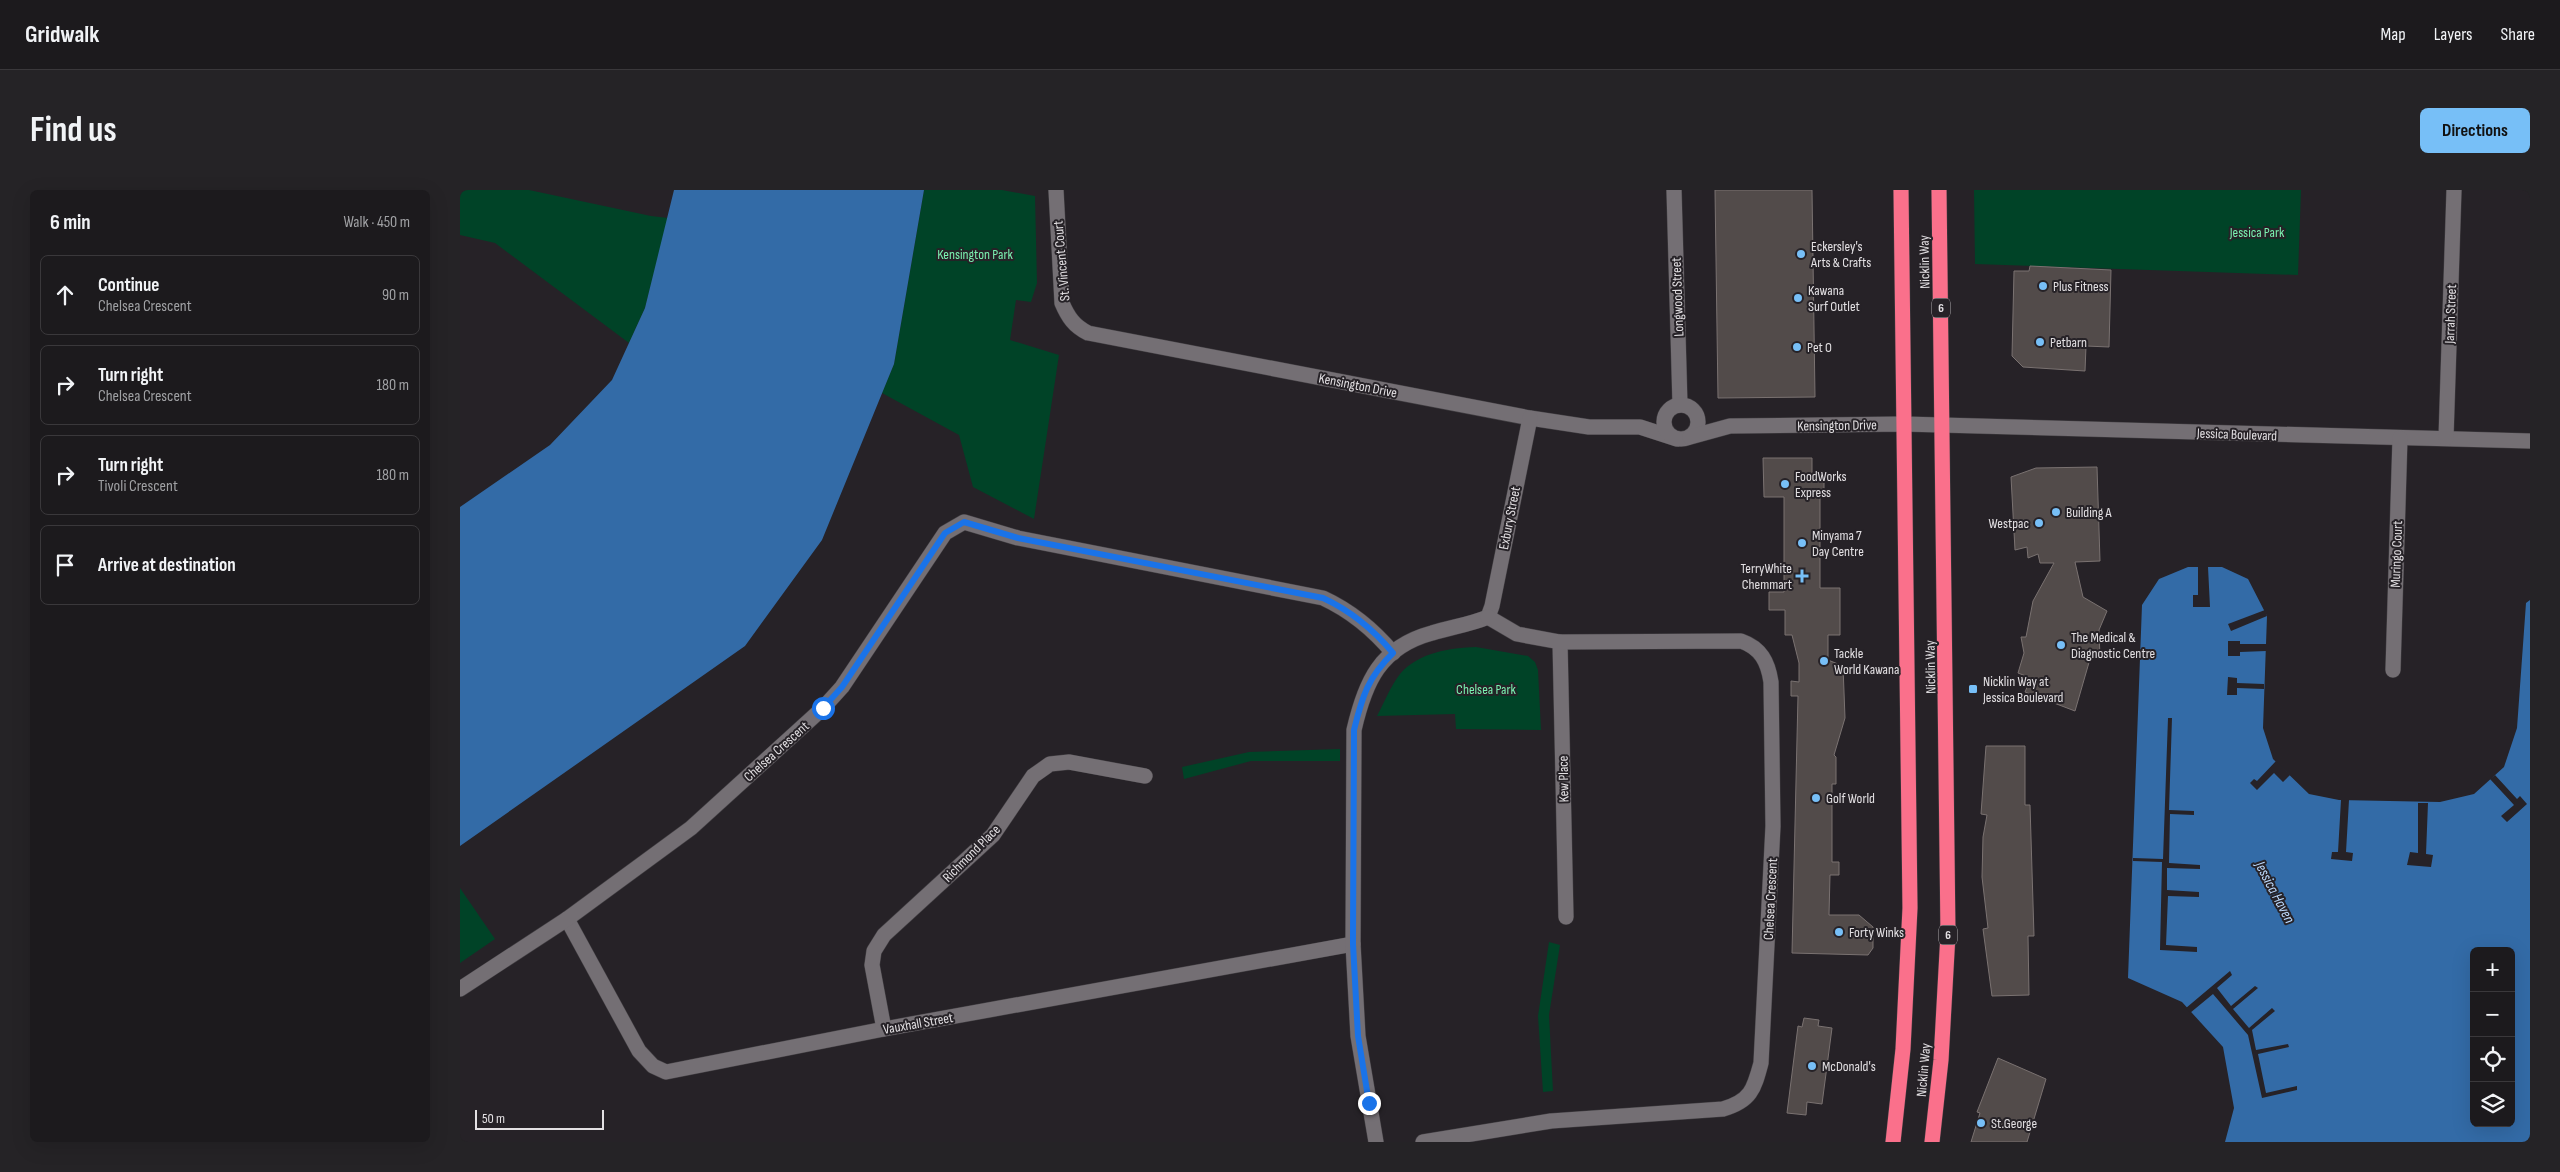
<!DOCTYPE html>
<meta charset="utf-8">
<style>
body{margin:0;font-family:"Sofia Sans Condensed",sans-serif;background:#252326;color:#f1f3f6}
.controls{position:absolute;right:15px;bottom:15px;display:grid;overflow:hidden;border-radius:8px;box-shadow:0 5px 20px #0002}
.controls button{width:45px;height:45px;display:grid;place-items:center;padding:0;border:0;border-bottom:1px solid #3a383b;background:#1c1a1d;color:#f1f3f6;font:25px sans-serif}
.scale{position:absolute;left:15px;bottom:12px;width:129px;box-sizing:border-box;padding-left:5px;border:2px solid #e3e0e3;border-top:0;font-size:14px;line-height:18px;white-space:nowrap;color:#e3e0e3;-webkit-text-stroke:4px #262227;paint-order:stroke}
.stop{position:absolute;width:15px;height:15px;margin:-11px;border:4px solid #1a73e8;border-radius:50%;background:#fff}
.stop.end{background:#1a73e8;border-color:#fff;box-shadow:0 1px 5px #0008}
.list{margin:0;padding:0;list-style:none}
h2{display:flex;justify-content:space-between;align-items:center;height:65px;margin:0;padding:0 20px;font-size:21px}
h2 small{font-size:16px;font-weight:400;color:#a0a1a4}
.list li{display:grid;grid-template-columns:32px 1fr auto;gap:15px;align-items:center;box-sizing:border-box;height:80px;margin:0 10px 10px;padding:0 10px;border:1px solid #3a383b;border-radius:8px}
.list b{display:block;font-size:19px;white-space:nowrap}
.list p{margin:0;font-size:16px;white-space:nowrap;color:#a0a1a4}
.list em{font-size:16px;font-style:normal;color:#a0a1a4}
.icon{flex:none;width:28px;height:28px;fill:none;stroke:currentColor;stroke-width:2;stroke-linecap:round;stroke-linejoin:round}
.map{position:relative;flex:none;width:2070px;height:952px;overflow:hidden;border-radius:8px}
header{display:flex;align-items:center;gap:30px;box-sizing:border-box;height:70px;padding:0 25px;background:#1c1a1d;border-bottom:1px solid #3a383b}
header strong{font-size:24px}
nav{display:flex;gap:28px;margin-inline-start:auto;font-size:18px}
.intro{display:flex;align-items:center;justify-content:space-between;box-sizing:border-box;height:120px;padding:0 30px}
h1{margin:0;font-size:35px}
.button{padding:12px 22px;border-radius:8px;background:#77bff7;color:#111;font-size:18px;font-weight:700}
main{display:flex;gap:30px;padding:0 30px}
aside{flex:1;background:#1c1a1d;border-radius:8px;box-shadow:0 5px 20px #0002}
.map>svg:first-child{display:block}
</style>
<header>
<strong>Gridwalk</strong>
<nav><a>Map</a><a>Layers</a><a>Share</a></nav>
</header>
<div class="intro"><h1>Find us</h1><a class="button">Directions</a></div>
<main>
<aside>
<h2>6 min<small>Walk · 450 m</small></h2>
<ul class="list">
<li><svg class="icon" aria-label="ahead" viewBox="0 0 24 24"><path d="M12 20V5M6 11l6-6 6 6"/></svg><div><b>Continue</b><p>Chelsea Crescent</p></div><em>90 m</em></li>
<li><svg class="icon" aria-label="right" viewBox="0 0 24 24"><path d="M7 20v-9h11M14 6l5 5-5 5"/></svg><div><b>Turn right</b><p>Chelsea Crescent</p></div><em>180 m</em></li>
<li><svg class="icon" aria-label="right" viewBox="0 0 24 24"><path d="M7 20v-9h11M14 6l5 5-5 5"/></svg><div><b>Turn right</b><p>Tivoli Crescent</p></div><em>180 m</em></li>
<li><svg class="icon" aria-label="arrive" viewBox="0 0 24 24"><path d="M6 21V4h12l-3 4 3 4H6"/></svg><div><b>Arrive at destination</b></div></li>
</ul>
</aside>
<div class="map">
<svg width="2070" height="952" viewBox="0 0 2070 952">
<rect width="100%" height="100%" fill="#262227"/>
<g fill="#004327">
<polygon points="0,0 69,0 191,26 208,28 185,118 169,153 35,53 0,45"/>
<polygon points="464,0 542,0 575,6 577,93 571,112 556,110 550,150 599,165 574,329 513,297 499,245 422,203 434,174"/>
<polygon points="1514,0 1841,0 1838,85 1515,74"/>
<path d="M1016,457L1068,466L1075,472L1078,480L1081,540L996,539L995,524L917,526C924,513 931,495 940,484C959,462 990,458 1016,457Z"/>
<polygon points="880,559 880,571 791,571 724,589 722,577 789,562"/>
<polygon points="0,698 35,749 0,773"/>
<polygon points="1089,752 1100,755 1089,825 1093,901 1083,902 1078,826"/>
</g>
<g fill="#336ba7" fill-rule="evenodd">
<polygon points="214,0 464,0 434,174 362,350 285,456 0,656 0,317 90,255 152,190 185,118"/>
<path d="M1728,377H1762L1788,389L1807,426L1803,538L1813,569L1849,604L1879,610L1980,612L2014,604L2044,577L2057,538L2066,413L2070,410V952H1765L1774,918L1763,857L1722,812L1668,788L1682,415L1699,389ZM2014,761H2051V933H2014Z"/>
</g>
<g fill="#262227">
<polygon points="1738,377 1748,377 1750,417 1733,417 1733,405 1738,405"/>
<polygon points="1805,420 1807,426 1771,441 1768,434"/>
<polygon points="1768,451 1780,451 1780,454 1806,454 1806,461 1780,462 1780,466 1768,466"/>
<polygon points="1768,487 1777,488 1777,493 1804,494 1804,499 1777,498 1777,505 1767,505"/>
<polygon points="1708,528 1712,528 1709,620 1734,621 1734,625 1710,624 1709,673 1740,675 1740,679 1707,678 1707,700 1739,702 1739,707 1708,706 1706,755 1737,757 1737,762 1700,760 1702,672 1673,671 1673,668 1703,669"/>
<polygon points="1816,571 1830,585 1823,592 1814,583 1797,600 1790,593 1794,589 1797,591"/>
<polygon points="2035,585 2057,609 2060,606 2067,614 2047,632 2041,626 2054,615 2030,589"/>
<polygon points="1881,610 1889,610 1886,662 1893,663 1892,671 1871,669 1872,662 1878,662"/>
<polygon points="1958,613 1968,613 1966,664 1973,665 1971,677 1947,675 1950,662 1958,663"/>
<polygon points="1770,781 1772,785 1757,798 1771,816 1795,796 1798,798 1773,819 1789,838 1812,818 1815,821 1792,840 1796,860 1828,854 1829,857 1798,864 1806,903 1837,896 1837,900 1802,908 1788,845 1753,804 1730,823 1726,818"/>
</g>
<g fill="#524b4a" stroke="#7a7271">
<polygon points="1255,0 1352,0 1355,207 1258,208"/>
<polygon points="1570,76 1651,80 1649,157 1626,156 1625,181 1563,177 1552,166 1554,81 1569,81"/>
<polygon points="1303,268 1352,268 1352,292 1364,292 1364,306 1360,306 1360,398 1380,398 1380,445 1368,445 1368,470 1383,476 1385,528 1374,565 1376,567 1376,594 1372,594 1372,672 1379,672 1379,685 1370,685 1369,725 1399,725 1413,737 1413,758 1408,765 1332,763 1338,506 1331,506 1331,491 1339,492 1339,473 1332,445 1325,445 1325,420 1309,420 1309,402 1324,402 1324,307 1304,307"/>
<polygon points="1637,277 1640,371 1615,372 1623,407 1647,421 1639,440 1640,468 1630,469 1615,521 1565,502 1571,488 1558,483 1564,463 1561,447 1566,447 1573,411 1594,373 1580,373 1578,364 1568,368 1567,357 1555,360 1551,287 1576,278"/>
<polygon points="1526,556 1565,556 1565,615 1570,615 1574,746 1568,746 1569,805 1532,806 1523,739 1528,738 1522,687 1523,647 1527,625 1521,624"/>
<polygon points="1344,828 1359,830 1358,836 1372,838 1362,914 1347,912 1346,925 1327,923 1338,836 1342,837"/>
<polygon points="1538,868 1586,889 1567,952 1511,952 1520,923 1517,922"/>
</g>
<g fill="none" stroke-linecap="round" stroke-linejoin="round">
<g stroke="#423f43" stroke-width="16">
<g id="street">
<path d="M596,0L602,113C608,127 614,136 628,143L1070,228L1129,237H1180L1217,249"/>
<polyline points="1214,0 1220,215"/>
<circle cx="1221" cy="232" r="17"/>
<polyline points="1230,247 1270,236 1444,234 2070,251"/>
<polyline points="1986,248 1994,0"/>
<polyline points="1028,427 1032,416 1070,228"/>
<polyline points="1100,452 1106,727"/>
<polyline points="1933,480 1940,248"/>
<polyline points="107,729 179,861 193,876 206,882 424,839 893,754"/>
<path d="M0,799L107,729L231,638L363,518L382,497L485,343L504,332L558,348L863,408C891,421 913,439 933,463"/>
<polyline points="424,839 412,775 414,761 424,745 533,645 573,586 590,574 609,572 685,586"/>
<path d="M916,952L898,846L893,754L894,540C905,492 920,457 972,443C991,437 1009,435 1028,427"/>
<path d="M963,952L1091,931L1263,919C1291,911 1294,899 1301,873L1313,636L1311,492C1308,472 1301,458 1281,451L1100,452L1057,444L1028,427"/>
</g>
</g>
<g stroke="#423f43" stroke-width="16">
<g id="highway">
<polyline points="1433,952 1443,859 1450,718 1441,0"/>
<polyline points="1472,952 1481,870 1488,744 1479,0"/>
</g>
</g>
<use href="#street" stroke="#746f74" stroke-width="15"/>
<use href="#highway" stroke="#fa708b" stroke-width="15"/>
</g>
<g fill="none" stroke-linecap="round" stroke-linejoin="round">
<path stroke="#1a73e8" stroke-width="6" d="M363,518L382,497L485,343L504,332L558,348L863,408C891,421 913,439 933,463C908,487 902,507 894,540L893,754L898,846L909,913"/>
</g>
<g fill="#77bff7" stroke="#262227" stroke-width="2">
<circle cx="1341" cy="64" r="5"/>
<circle cx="1583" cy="96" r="5"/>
<circle cx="1338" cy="108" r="5"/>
<circle cx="1580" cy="152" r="5"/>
<circle cx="1337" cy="157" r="5"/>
<circle cx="1325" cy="294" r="5"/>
<circle cx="1596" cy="322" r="5"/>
<circle cx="1579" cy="333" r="5"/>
<circle cx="1342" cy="353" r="5"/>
<path d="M1339.5 378.5h5v5h5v5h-5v5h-5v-5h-5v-5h5z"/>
<circle cx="1601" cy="455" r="5"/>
<circle cx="1364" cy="471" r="5"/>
<rect x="1508" y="494" width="10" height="10" rx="2.5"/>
<circle cx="1356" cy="608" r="5"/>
<circle cx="1379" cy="742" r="5"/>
<circle cx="1352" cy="876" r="5"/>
<circle cx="1521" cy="933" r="5"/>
</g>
<g text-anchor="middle" stroke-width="4" stroke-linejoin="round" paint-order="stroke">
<g fill="#262227" stroke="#aaa7ab" stroke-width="1">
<rect x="1472" y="108.5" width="18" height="19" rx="4"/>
<rect x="1479" y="735.5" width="18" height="19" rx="4"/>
</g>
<g font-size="12" font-weight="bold" fill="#e3e0e3">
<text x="1481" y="122">6</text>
<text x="1488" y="749">6</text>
</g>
<g font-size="14" fill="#7bf2b1" stroke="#262227">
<text x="1797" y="47">Jessica Park</text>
<text x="515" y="69">Kensington Park</text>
<text x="1026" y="504">Chelsea Park</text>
</g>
<g font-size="14" fill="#e3e0e3" stroke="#262227" text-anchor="start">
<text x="1351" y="61">Eckersley's<tspan x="1351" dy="16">Arts &amp; Crafts</tspan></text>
<text x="1593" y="101">Plus Fitness</text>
<text x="1348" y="105">Kawana<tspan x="1348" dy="16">Surf Outlet</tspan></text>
<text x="1590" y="157">Petbarn</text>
<text x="1347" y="162">Pet O</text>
<text x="1335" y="291">FoodWorks<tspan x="1335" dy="16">Express</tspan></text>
<text x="1606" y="327">Building A</text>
<text x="1569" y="338" text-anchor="end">Westpac</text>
<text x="1352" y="350">Minyama 7<tspan x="1352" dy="16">Day Centre</tspan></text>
<text x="1332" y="383" text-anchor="end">TerryWhite<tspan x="1332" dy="16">Chemmart</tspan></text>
<text x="1611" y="452">The Medical &amp;<tspan x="1611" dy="16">Diagnostic Centre</tspan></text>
<text x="1374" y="468">Tackle<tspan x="1374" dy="16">World Kawana</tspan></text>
<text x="1523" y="496">Nicklin Way at<tspan x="1523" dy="16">Jessica Boulevard</tspan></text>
<text x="1366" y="613">Golf World</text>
<text x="1389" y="747">Forty Winks</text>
<text x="1362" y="881">McDonald's</text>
<text x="1531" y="938">St.George</text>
</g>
<g font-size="14" fill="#e3e0e3" stroke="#262227">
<text transform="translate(601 71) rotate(-95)" y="5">St. Vincent Court</text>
<text transform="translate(1464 72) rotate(-91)" y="5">Nicklin Way</text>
<text transform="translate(1217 107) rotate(-92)" y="5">Longwood Street</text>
<text transform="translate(1990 124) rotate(-88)" y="5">Jarrah Street</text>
<text transform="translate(898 195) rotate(11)" y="5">Kensington Drive</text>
<text transform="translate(1377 235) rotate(-1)" y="5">Kensington Drive</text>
<text transform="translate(1777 244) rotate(2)" y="5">Jessica Boulevard</text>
<text transform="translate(1049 328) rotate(-79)" y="5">Exbury Street</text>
<text transform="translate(1936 364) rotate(-88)" y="5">Muringo Court</text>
<text transform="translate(1470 477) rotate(-91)" y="5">Nicklin Way</text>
<text transform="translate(316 561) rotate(-42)" y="5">Chelsea Crescent</text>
<text transform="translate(1103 589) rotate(-91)" y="5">Kew Place</text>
<text transform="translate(511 663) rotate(-45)" y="5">Richmond Place</text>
<text transform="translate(1310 709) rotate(-87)" y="5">Chelsea Crescent</text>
<text transform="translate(458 833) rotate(-10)" y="5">Vauxhall Street</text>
<text transform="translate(1463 880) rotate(-85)" y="5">Nicklin Way</text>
</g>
<g font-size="15" font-style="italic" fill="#bedbfe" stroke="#262227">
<text transform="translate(1815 702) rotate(62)" y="5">Jessica Haven</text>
</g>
</g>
</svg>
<div class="controls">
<button>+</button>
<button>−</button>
<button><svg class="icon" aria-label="locate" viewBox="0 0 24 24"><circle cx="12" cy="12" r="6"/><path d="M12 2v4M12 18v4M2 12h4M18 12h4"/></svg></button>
<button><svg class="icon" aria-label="layers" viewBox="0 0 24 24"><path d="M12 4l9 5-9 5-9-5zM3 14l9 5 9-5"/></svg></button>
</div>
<div class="scale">50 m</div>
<div class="stop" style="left:363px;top:518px"></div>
<div class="stop end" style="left:909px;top:913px"></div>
</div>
</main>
